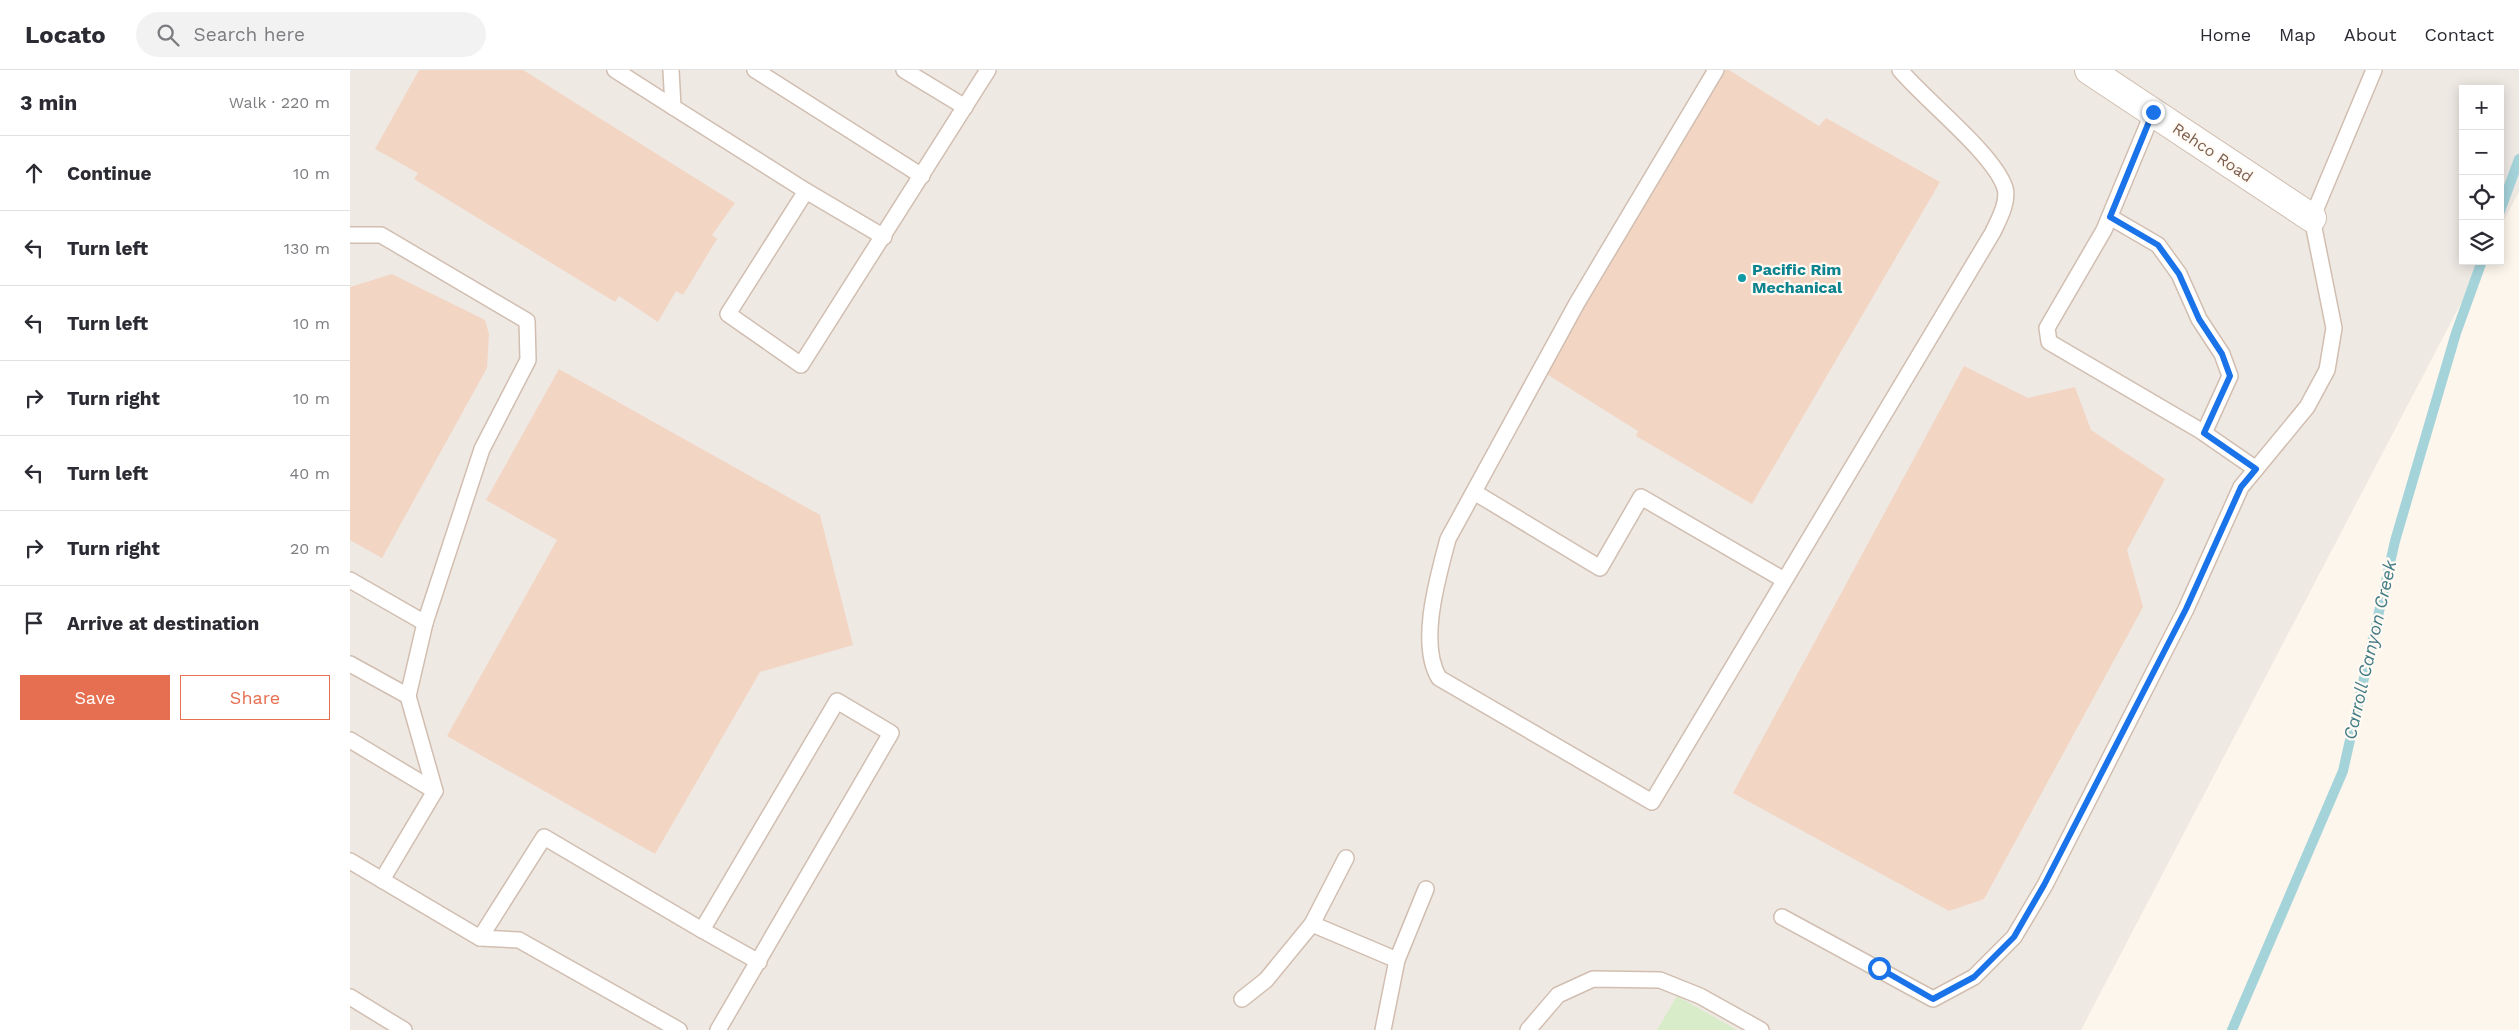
<!DOCTYPE html>
<meta charset="utf-8">
<style>
body{margin:0;font-family:"Work Sans",sans-serif;background:#f2f2f3;color:#2b2b33}
.controls{position:absolute;right:15px;top:15px;display:grid;overflow:hidden;border-radius:0px;box-shadow:0 2px 12px #0003}
.controls button{width:45px;height:45px;display:grid;place-items:center;padding:0;border:0;border-bottom:1px solid #e1e1e2;background:#fff;color:#2b2b33;font:25px sans-serif}
.stop{position:absolute;width:15px;height:15px;margin:-11px;border:4px solid #1a73e8;border-radius:50%;background:#fff}
.stop.end{background:#1a73e8;border-color:#fff;box-shadow:0 1px 5px #0008}
.list{margin:0;padding:0;list-style:none}
h2{display:flex;justify-content:space-between;align-items:center;height:65px;margin:0;padding:0 20px;font-size:21px}
h2 small{font-size:16px;font-weight:400;color:#7c7c81}
.list li{display:grid;grid-template-columns:32px 1fr auto;gap:15px;align-items:center;box-sizing:border-box;height:75px;padding:0 20px;border-top:1px solid #e1e1e2}
.list b{display:block;font-size:19px;white-space:nowrap}
.list em{font-size:16px;font-style:normal;color:#7c7c81}
.actions{display:flex;gap:10px;padding:15px 20px}
.actions a{flex:1;padding:11px 0;border:1px solid #e76f51;border-radius:0px;text-align:center;font-size:18px;color:#e76f51}
.actions .main{background:#e76f51;color:#fff}
.icon{flex:none;width:28px;height:28px;fill:none;stroke:currentColor;stroke-width:2;stroke-linecap:round;stroke-linejoin:round}
.map{position:relative;flex:none;width:2169px;height:960px;overflow:hidden}
header{display:flex;align-items:center;gap:30px;box-sizing:border-box;height:70px;padding:0 25px;background:#fff;border-bottom:1px solid #e1e1e2}
header strong{font-size:24px}
nav{display:flex;gap:28px;margin-inline-start:auto;font-size:18px}
.search{width:350px;height:45px;background:#f2f2f3;display:flex;align-items:center;gap:12px;box-sizing:border-box;padding:0 18px;border-radius:28px;color:#7c7c81;font-size:19px}
main{display:flex}
aside{flex:1;background:#fff}
.map>svg:first-child{display:block}
</style>
<header>
<strong>Locato</strong>
<div class="search"><svg class="icon" aria-label="search" viewBox="0 0 24 24"><circle cx="10" cy="10" r="6"/><path d="M15 15l6 6"/></svg>Search here</div>
<nav><a>Home</a><a>Map</a><a>About</a><a>Contact</a></nav>
</header>
<main>
<aside>
<h2>3 min<small>Walk · 220 m</small></h2>
<ul class="list">
<li><svg class="icon" aria-label="ahead" viewBox="0 0 24 24"><path d="M12 20V5M6 11l6-6 6 6"/></svg><div><b>Continue</b></div><em>10 m</em></li>
<li><svg class="icon" aria-label="left" viewBox="0 0 24 24"><path d="M17 20v-9H6M10 6l-5 5 5 5"/></svg><div><b>Turn left</b></div><em>130 m</em></li>
<li><svg class="icon" aria-label="left" viewBox="0 0 24 24"><path d="M17 20v-9H6M10 6l-5 5 5 5"/></svg><div><b>Turn left</b></div><em>10 m</em></li>
<li><svg class="icon" aria-label="right" viewBox="0 0 24 24"><path d="M7 20v-9h11M14 6l5 5-5 5"/></svg><div><b>Turn right</b></div><em>10 m</em></li>
<li><svg class="icon" aria-label="left" viewBox="0 0 24 24"><path d="M17 20v-9H6M10 6l-5 5 5 5"/></svg><div><b>Turn left</b></div><em>40 m</em></li>
<li><svg class="icon" aria-label="right" viewBox="0 0 24 24"><path d="M7 20v-9h11M14 6l5 5-5 5"/></svg><div><b>Turn right</b></div><em>20 m</em></li>
<li><svg class="icon" aria-label="arrive" viewBox="0 0 24 24"><path d="M6 21V4h12l-3 4 3 4H6"/></svg><div><b>Arrive at destination</b></div></li>
</ul>
<div class="actions"><a class="main">Save</a><a>Share</a></div>
</aside>
<div class="map">
<svg width="2169" height="960" viewBox="0 0 2169 960">
<rect width="100%" height="100%" fill="#fdf6ec"/>
<polygon fill="#efe9e4" points="0,0 2169,0 2169,122 2150,157 2150,19 2113,19 2113,191 2133,191 1731,960 0,960"/>
<polygon fill="#d8ecc9" points="1327,926 1387,960 1307,960"/>
<g fill="none" stroke-linecap="round" stroke-linejoin="round">
<g stroke="#a5d3da" stroke-width="10">
<polyline points="2150,141 2169,89"/>
<polyline points="1882,960 1993,701 2045,471 2106,263 2132,191"/>
</g>
</g>
<g fill="#f3d5c3">
<polygon points="69,0 173,0 385,133 362,165 367,169 333,225 326,221 308,252 269,226 265,232 64,109 68,103 25,79"/>
<polygon points="1373,0 1379,0 1469,56 1476,48 1590,112 1402,434 1286,366 1288,361 1195,303"/>
<polygon points="42,204 135,250 139,264 137,298 32,488 0,470 0,217"/>
<polygon points="1614,296 1678,328 1725,317 1741,360 1815,409 1777,480 1793,537 1634,829 1599,841 1383,723"/>
<polygon points="209,299 470,445 503,575 410,602 305,784 97,666 207,470 136,430"/>
</g>
<g fill="none" stroke-linecap="round" stroke-linejoin="round">
<g stroke="#d1beb0" stroke-width="18">
<g id="service">
<polyline points="265,0 323,37"/>
<polyline points="321,0 323,37 456,121 378,244 451,295 638,0"/>
<polyline points="405,0 572,106"/>
<polyline points="554,0 615,37"/>
<path d="M1366,0L1227,233L1098,469C1088,507 1068,573 1089,608L1302,732L1643,162C1648,151 1659,132 1655,118C1644,84 1576,31 1550,0"/>
<polyline points="1803,42 1754,160 1697,258 1699,272 1851,361 1906,399"/>
<polyline points="456,121 534,167"/>
<polyline points="1760,147 1808,175 1829,204 1849,249 1872,284 1880,306 1854,363"/>
<polyline points="0,165 31,165 177,251 178,290 132,379 75,553"/>
<polyline points="1124,422 1250,498 1291,427 1434,510"/>
<polyline points="0,510 75,553 58,626"/>
<polyline points="0,594 58,626 85,721 32,810 130,868 169,870 329,960"/>
<polyline points="0,670 85,721"/>
<polyline points="996,788 962,854 1047,890"/>
<polyline points="0,791 32,810"/>
<polyline points="1432,847 1583,929 1624,907 1664,867 1695,815 1836,539 1891,417 1957,337 1977,300 1984,258 1962,148 2024,0"/>
<polyline points="130,868 194,767 352,860"/>
<polyline points="0,927 54,960"/>
<polyline points="892,929 916,910 962,854"/>
<polyline points="368,960 541,663 487,631 352,860 409,892"/>
<polyline points="1033,960 1047,890 1076,819"/>
<polyline points="1178,960 1208,925 1243,909 1310,910 1350,926 1411,960"/>
</g>
</g>
<g stroke="#d1beb0" stroke-width="30">
<polyline id="minor" points="1739,0 1962,148"/>
</g>
<use href="#service" stroke="#fff" stroke-width="15"/>
<use href="#minor" stroke="#fff" stroke-width="28"/>
</g>
<g fill="none" stroke-linecap="round" stroke-linejoin="round">
<polyline stroke="#1a73e8" stroke-width="6" points="1529,898 1583,929 1624,907 1664,867 1694,815 1836,539 1891,417 1906,399 1854,363 1880,306 1872,284 1849,249 1829,204 1808,175 1760,147 1803,42"/>
</g>
<circle fill="#0f9aa8" stroke="#fffaf3" stroke-width="2" cx="1392" cy="208" r="5"/>
<g text-anchor="middle" stroke-width="4.5" stroke-linejoin="round" paint-order="stroke">
<g font-size="16" fill="#7a5c4d" stroke="#fffaf3">
<text transform="translate(1863 82) rotate(34)" y="6">Rehco Road</text>
</g>
<g font-size="16" font-weight="bold" fill="#0d838f" stroke="#fffaf3" text-anchor="start">
<text x="1402" y="205">Pacific Rim<tspan x="1402" dy="18">Mechanical</tspan></text>
</g>
<g font-size="18" font-style="italic" fill="#437c86" stroke="#fffaf3">
<text transform="translate(2020 580) rotate(-77)" y="6">Carroll Canyon Creek</text>
</g>
</g>
</svg>
<div class="controls">
<button>+</button>
<button>−</button>
<button><svg class="icon" aria-label="locate" viewBox="0 0 24 24"><circle cx="12" cy="12" r="6"/><path d="M12 2v4M12 18v4M2 12h4M18 12h4"/></svg></button>
<button><svg class="icon" aria-label="layers" viewBox="0 0 24 24"><path d="M12 4l9 5-9 5-9-5zM3 14l9 5 9-5"/></svg></button>
</div>
<div class="stop" style="left:1529px;top:898px"></div>
<div class="stop end" style="left:1803px;top:42px"></div>
</div>
</main>
